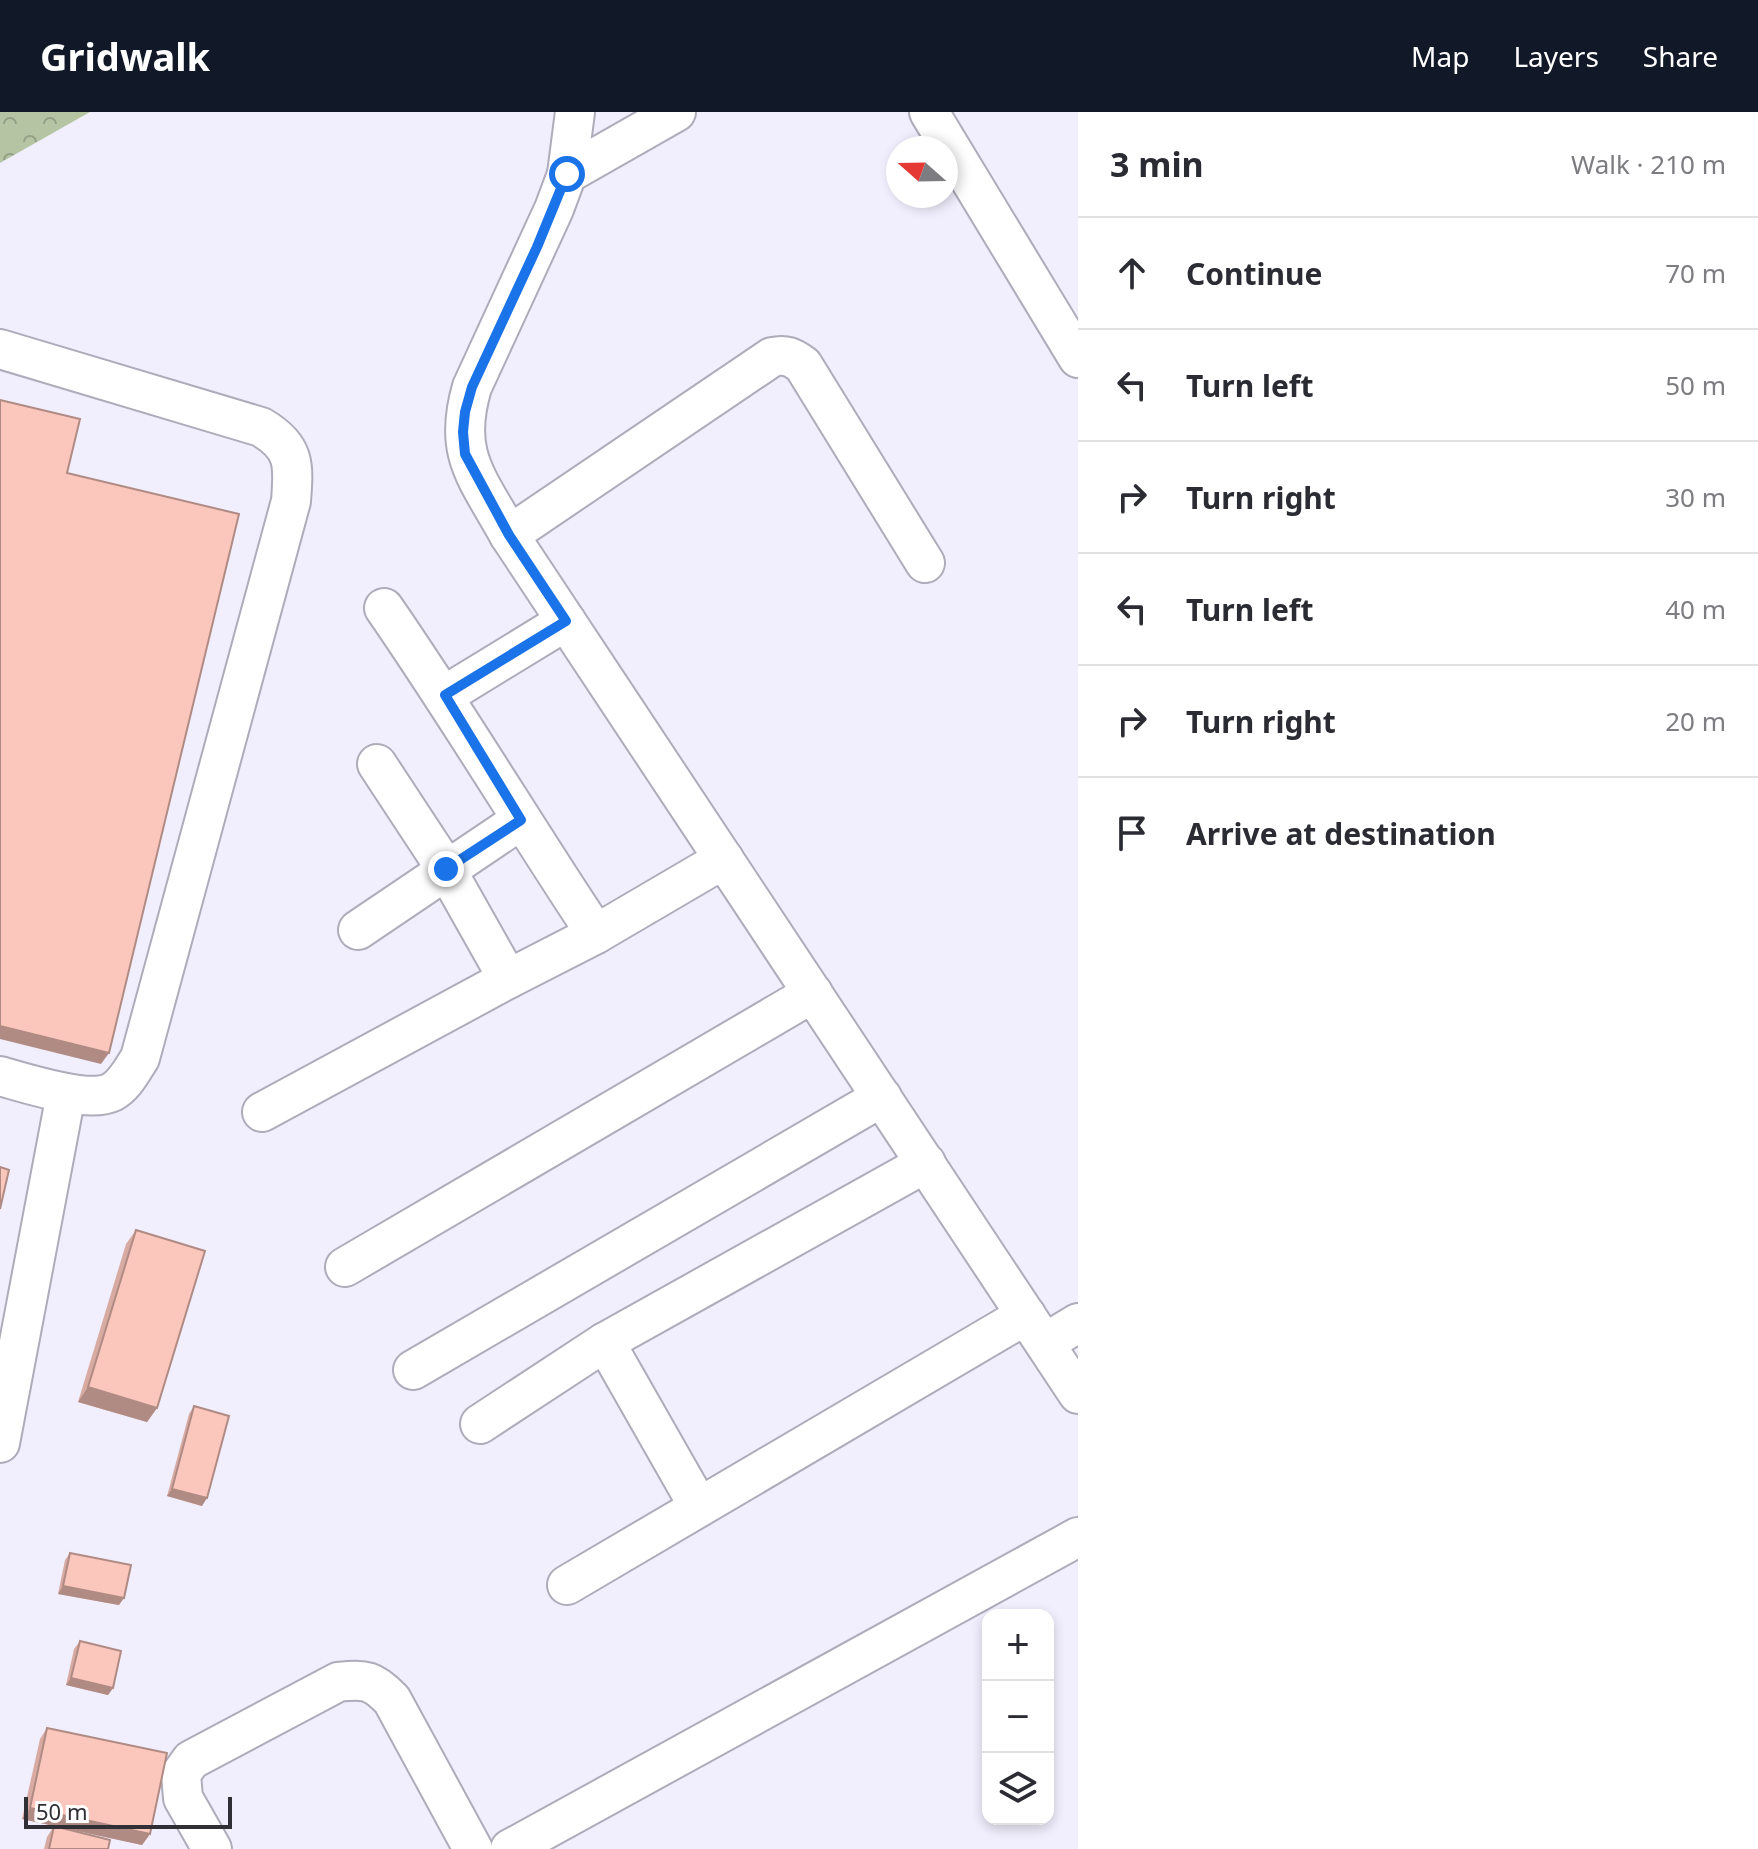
<!DOCTYPE html>
<meta charset="utf-8">
<style>
body{margin:0;font-family:"Noto Sans",sans-serif;background:#f2f2f3;color:#2b2b33}
.controls{position:absolute;right:24px;bottom:24px;display:grid;overflow:hidden;border-radius:16px;box-shadow:0 4px 12px #0003}
.controls button{width:72px;height:72px;display:grid;place-items:center;padding:0;border:0;border-bottom:2px solid #e1e1e2;background:#fff;color:#2b2b33;font:40px sans-serif}
.compass{position:absolute;left:886px;top:24px;width:72px;height:72px;border-radius:50%;background:#fff;box-shadow:0 4px 12px #0003;rotate:290deg}
.scale{position:absolute;left:24px;bottom:20px;width:208px;box-sizing:border-box;padding-left:8px;border:4px solid #302f35;border-top:0;font-size:22px;line-height:28px;white-space:nowrap;color:#302f35;-webkit-text-stroke:6px #fefefe;paint-order:stroke}
.stop{position:absolute;width:24px;height:24px;margin:-18px;border:6px solid #1a73e8;border-radius:50%;background:#fff}
.stop.end{background:#1a73e8;border-color:#fff;box-shadow:0 2px 8px #0008}
.list{margin:0;padding:0;list-style:none}
h2{display:flex;justify-content:space-between;align-items:center;height:104px;margin:0;padding:0 32px;font-size:34px}
h2 small{font-size:26px;font-weight:400;color:#7c7c81}
.list li{display:grid;grid-template-columns:52px 1fr auto;gap:24px;align-items:center;box-sizing:border-box;height:112px;padding:0 32px;border-top:2px solid #e1e1e2}
.list b{display:block;font-size:30px;white-space:nowrap}
.list em{font-size:26px;font-style:normal;color:#7c7c81}
.icon{flex:none;width:44px;height:44px;fill:none;stroke:currentColor;stroke-width:2;stroke-linecap:round;stroke-linejoin:round}
.map{position:relative;flex:none;width:1078px;height:1737px;overflow:hidden}
header{display:flex;align-items:center;gap:48px;box-sizing:border-box;height:112px;padding:0 40px;background:#111827;color:#fff}
header strong{font-size:38px}
nav{display:flex;gap:44px;margin-inline-start:auto;font-size:28px}
main{display:flex}
aside{flex:1;background:#fff}
.map>svg:first-child{display:block}
</style>
<header>
<strong>Gridwalk</strong>
<nav><a>Map</a><a>Layers</a><a>Share</a></nav>
</header>
<main>
<div class="map">
<svg width="1078" height="1737" viewBox="0 0 1078 1737">
<defs>
<pattern id="park-crowns" width="20" height="18" patternUnits="userSpaceOnUse" patternTransform="scale(2)"><rect width="20" height="18" fill="#b5c5a4"/><path d="M2 6a3 3 0 1 1 6 0M12 15a3 3 0 1 1 6 0" fill="none" stroke="#94a086"/></pattern>
</defs>
<rect width="100%" height="100%" fill="#f1effd"/>
<polygon fill="url(#park-crowns)" points="0,0 90,0 0,51"/>
<g fill="none" stroke-linecap="round" stroke-linejoin="round">
<g stroke="#aeabbb" stroke-width="42">
<g id="minor">
<path d="M575,0L567,62L554,97L472,275C452,343 478,366 509,423L1078,1282"/>
<polyline points="929,0 1078,246"/>
<polyline points="567,62 676,0"/>
<path d="M0,237L261,315C295,335 294,352 291,389L140,946C132,958 125,973 112,980C88,992 26,971 0,964"/>
<path d="M509,423L772,245C786,242 792,245 803,253L925,451"/>
<path d="M384,496C458,603 524,714 596,822"/>
<polyline points="445,583 566,509"/>
<polyline points="377,652 446,757 508,867"/>
<polyline points="358,818 521,708"/>
<polyline points="262,1000 508,867 596,822 724,747"/>
<polyline points="345,1155 813,881"/>
<polyline points="605,1230 699,1395"/>
<polyline points="1045,1231 1078,1211"/>
<polyline points="413,1258 882,985"/>
<polyline points="480,1312 605,1230 926,1051"/>
<polyline points="0,1331 66,982"/>
<polyline points="567,1473 1026,1203"/>
<path d="M212,1737L183,1686L181,1662L191,1648L338,1570C366,1567 373,1568 392,1588L473,1737"/>
<polyline points="510,1737 1078,1425"/>
</g>
</g>
<use href="#minor" stroke="#fff" stroke-width="38"/>
</g>
<g fill="#d8aba2">
<polygon points="136,1118 157,1296 147,1310 78,1290 126,1132"/>
<polygon points="194,1294 202,1394 167,1384 189,1302"/>
<polygon points="70,1441 119,1493 58,1482 65,1448"/>
<polygon points="80,1529 113,1576 108,1583 66,1573 74,1537"/>
<polygon points="47,1616 150,1722 142,1733 22,1707 40,1627"/>
<polygon points="54,1714 108,1737 44,1737 47,1725"/>
</g>
<g fill="#b08b84">
<polygon points="0,914 109,941 101,952 0,927"/>
<polygon points="88,1275 157,1296 147,1310 78,1290"/>
<polygon points="172,1377 207,1386 202,1394 167,1384"/>
<polygon points="63,1474 124,1486 119,1493 58,1482"/>
<polygon points="71,1566 113,1576 108,1583 66,1573"/>
<polygon points="30,1696 150,1722 142,1733 22,1707"/>
</g>
<g fill="#fbc7bc" stroke="#b08b84" stroke-width="2">
<polygon points="0,288 80,307 67,361 239,402 109,941 0,914"/>
<polygon points="0,1055 9,1058 0,1097"/>
<polygon points="136,1118 205,1139 157,1296 88,1275"/>
<polygon points="194,1294 229,1304 207,1386 172,1377"/>
<polygon points="70,1441 131,1453 124,1486 63,1474"/>
<polygon points="80,1529 121,1539 113,1576 71,1566"/>
<polygon points="47,1616 167,1641 150,1722 30,1696"/>
<polygon points="54,1714 110,1728 108,1737 49,1737"/>
</g>
<g fill="none" stroke-linecap="round" stroke-linejoin="round">
<polyline stroke="#1a73e8" stroke-width="10" points="446,757 521,708 445,583 566,509 509,423 465,342 463,320 465,300 472,275 537,135 567,62"/>
</g>
</svg>
<div class="controls">
<button>+</button>
<button>−</button>
<button><svg class="icon" aria-label="layers" viewBox="0 0 24 24"><path d="M12 4l9 5-9 5-9-5zM3 14l9 5 9-5"/></svg></button>
</div>
<svg class="compass" viewBox="-18 -18 36 36"><path d="M0-13l5 13h-10z" fill="#e53935"/><path d="M0 13l5-13h-10z" fill="#7c7c81"/></svg>
<div class="scale">50 m</div>
<div class="stop" style="left:567px;top:62px"></div>
<div class="stop end" style="left:446px;top:757px"></div>
</div>
<aside>
<h2>3 min<small>Walk · 210 m</small></h2>
<ul class="list">
<li><svg class="icon" aria-label="ahead" viewBox="0 0 24 24"><path d="M12 20V5M6 11l6-6 6 6"/></svg><div><b>Continue</b></div><em>70 m</em></li>
<li><svg class="icon" aria-label="left" viewBox="0 0 24 24"><path d="M17 20v-9H6M10 6l-5 5 5 5"/></svg><div><b>Turn left</b></div><em>50 m</em></li>
<li><svg class="icon" aria-label="right" viewBox="0 0 24 24"><path d="M7 20v-9h11M14 6l5 5-5 5"/></svg><div><b>Turn right</b></div><em>30 m</em></li>
<li><svg class="icon" aria-label="left" viewBox="0 0 24 24"><path d="M17 20v-9H6M10 6l-5 5 5 5"/></svg><div><b>Turn left</b></div><em>40 m</em></li>
<li><svg class="icon" aria-label="right" viewBox="0 0 24 24"><path d="M7 20v-9h11M14 6l5 5-5 5"/></svg><div><b>Turn right</b></div><em>20 m</em></li>
<li><svg class="icon" aria-label="arrive" viewBox="0 0 24 24"><path d="M6 21V4h12l-3 4 3 4H6"/></svg><div><b>Arrive at destination</b></div></li>
</ul>
</aside>
</main>
